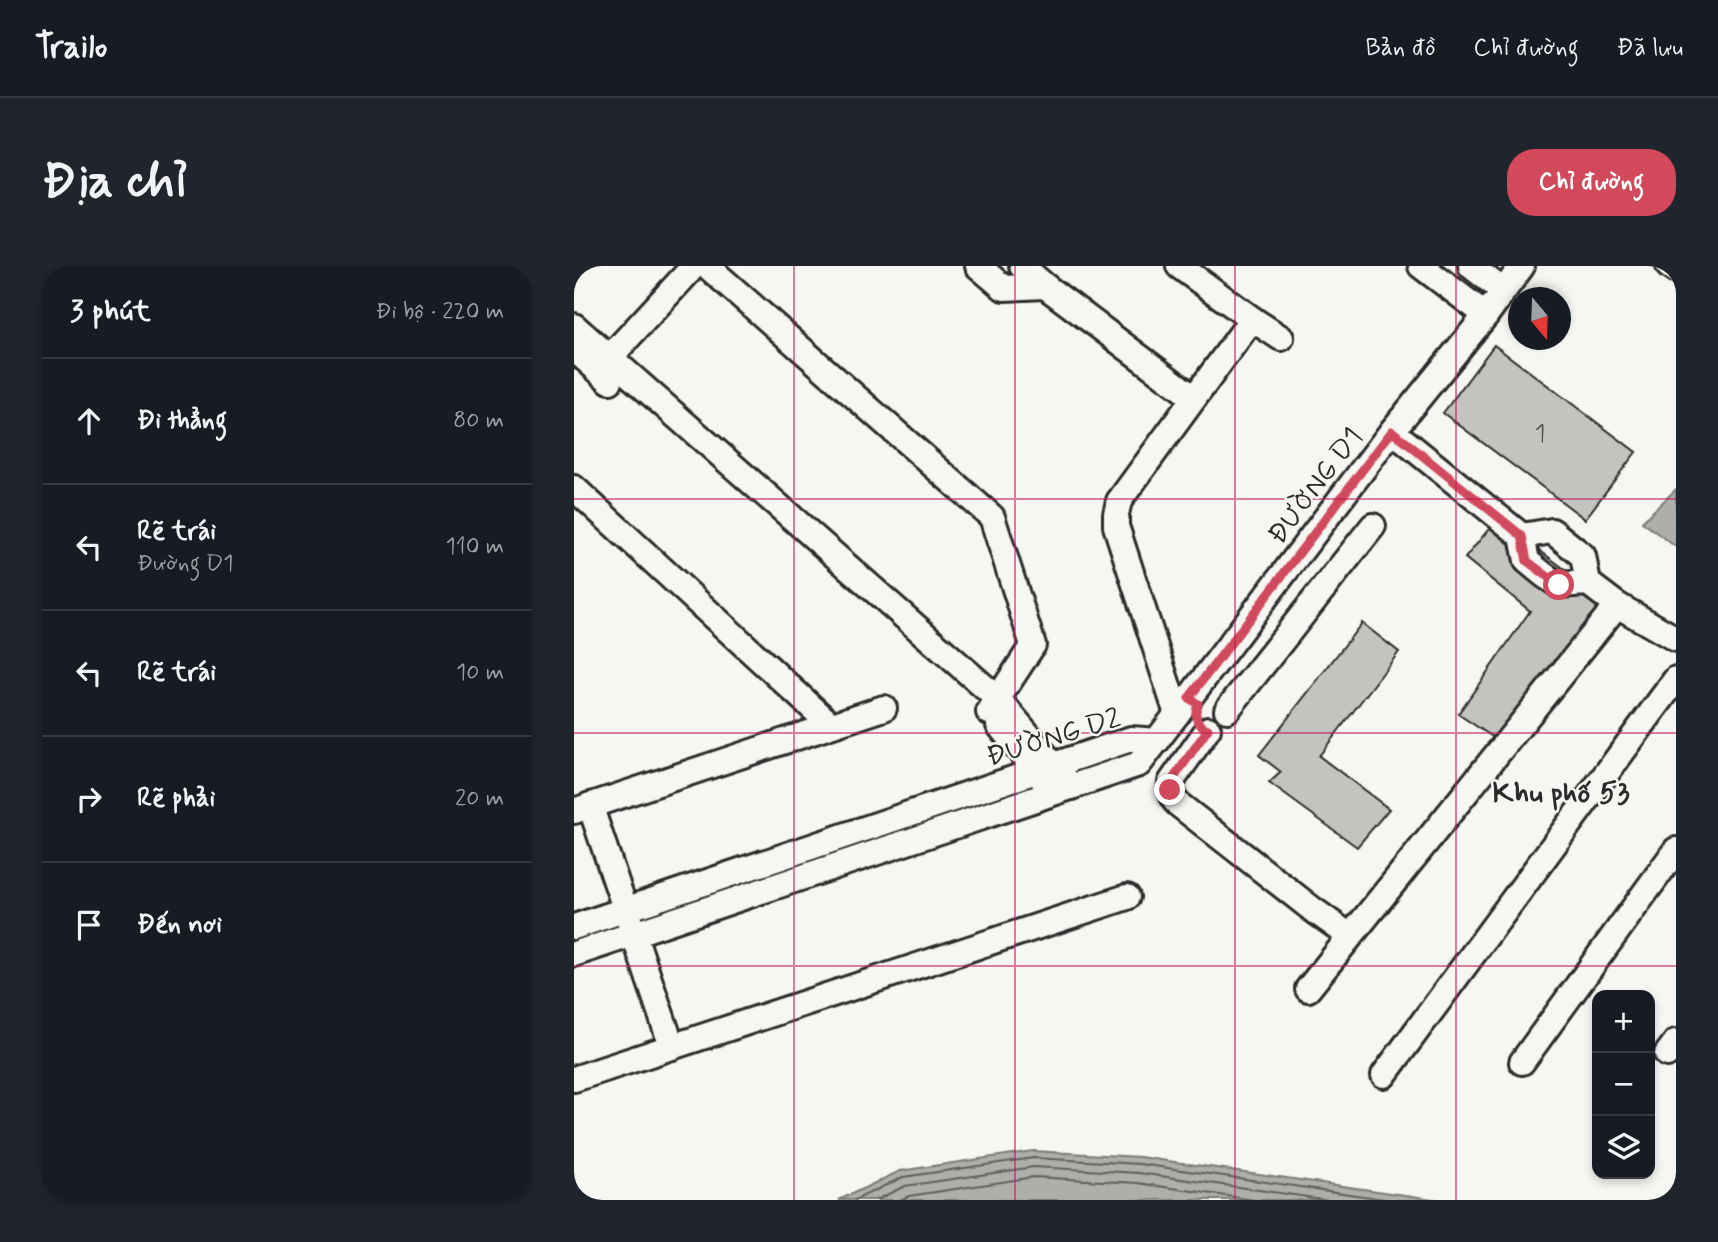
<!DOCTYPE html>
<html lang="vi">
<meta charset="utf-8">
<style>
body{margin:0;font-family:Mynerve,sans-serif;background:#20242c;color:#f1f3f6}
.controls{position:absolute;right:21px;bottom:21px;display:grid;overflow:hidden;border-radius:14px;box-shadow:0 4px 10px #0003}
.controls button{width:63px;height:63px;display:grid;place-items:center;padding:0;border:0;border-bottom:2px solid #363941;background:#171b24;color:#f1f3f6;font:35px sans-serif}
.compass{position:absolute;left:934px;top:21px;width:63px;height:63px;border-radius:50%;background:#171b24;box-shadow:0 4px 10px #0003;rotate:161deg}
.stop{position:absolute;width:21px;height:21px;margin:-16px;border:5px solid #d1495b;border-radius:50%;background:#fff}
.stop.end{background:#d1495b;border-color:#fff;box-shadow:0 2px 7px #0008}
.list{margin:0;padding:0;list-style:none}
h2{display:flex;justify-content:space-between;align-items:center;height:91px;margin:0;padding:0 28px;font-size:30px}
h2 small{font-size:23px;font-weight:400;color:#9ea1a6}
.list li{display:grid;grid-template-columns:46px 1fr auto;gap:21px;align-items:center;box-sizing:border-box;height:126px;padding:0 28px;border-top:2px solid #363941}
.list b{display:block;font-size:26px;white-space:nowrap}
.list p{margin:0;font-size:23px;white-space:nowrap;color:#9ea1a6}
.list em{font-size:23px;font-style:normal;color:#9ea1a6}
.icon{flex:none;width:38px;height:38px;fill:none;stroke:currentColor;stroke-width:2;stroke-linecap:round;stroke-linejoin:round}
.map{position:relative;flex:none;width:1102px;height:934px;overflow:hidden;border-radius:28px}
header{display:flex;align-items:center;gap:42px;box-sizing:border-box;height:98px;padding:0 35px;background:#171b24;border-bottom:2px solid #363941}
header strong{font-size:33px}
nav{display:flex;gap:38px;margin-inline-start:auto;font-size:24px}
.intro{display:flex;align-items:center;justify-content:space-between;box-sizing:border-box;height:168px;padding:0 42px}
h1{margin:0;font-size:49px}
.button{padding:18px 32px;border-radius:28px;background:#d1495b;color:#fff;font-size:24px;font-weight:700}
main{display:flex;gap:42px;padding:0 42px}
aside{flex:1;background:#171b24;border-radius:28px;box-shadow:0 4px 10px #0003}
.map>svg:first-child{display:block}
</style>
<header>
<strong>Trailo</strong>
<nav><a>Bản đồ</a><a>Chỉ đường</a><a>Đã lưu</a></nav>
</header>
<div class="intro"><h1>Địa chỉ</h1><a class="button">Chỉ đường</a></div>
<main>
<aside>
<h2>3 phút<small>Đi bộ · 220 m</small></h2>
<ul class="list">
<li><svg class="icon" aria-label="ahead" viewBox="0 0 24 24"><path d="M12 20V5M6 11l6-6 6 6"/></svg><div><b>Đi thẳng</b></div><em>80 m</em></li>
<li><svg class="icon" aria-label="left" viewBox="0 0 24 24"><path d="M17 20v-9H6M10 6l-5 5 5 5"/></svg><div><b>Rẽ trái</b><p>Đường D1</p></div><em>110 m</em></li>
<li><svg class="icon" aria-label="left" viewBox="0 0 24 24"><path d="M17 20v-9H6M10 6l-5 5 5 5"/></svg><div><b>Rẽ trái</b></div><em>10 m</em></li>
<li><svg class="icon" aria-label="right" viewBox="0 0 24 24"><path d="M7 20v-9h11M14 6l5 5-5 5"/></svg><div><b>Rẽ phải</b></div><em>20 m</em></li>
<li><svg class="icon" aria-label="arrive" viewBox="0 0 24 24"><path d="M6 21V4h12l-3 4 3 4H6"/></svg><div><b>Đến nơi</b></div></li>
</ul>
</aside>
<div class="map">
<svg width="1102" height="934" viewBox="0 0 1102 934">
<rect width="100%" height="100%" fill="#f6f6f2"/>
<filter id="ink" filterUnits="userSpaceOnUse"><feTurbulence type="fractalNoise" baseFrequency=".0143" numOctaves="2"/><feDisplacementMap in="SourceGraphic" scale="14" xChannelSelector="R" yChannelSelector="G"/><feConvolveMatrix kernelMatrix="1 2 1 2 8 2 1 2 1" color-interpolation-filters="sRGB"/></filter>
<g filter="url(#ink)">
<g fill="#aeaeab" stroke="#7a7a78" stroke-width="2">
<polygon points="1102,223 1102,281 1068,256"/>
<polygon points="459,885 566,891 866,934 265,934 326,905"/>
</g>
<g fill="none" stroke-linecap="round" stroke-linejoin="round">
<g stroke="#5f5f5e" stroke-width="2">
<polyline points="281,934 329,911 459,892 566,898 817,934"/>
<polyline points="302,934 331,920 460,901 565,907 755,934"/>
<polyline points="326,934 335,930 460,911 564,917 680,934"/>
</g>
</g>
<g fill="#c3c3c0" stroke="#2b2b2b" stroke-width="2">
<polygon points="920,79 1062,186 1011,253 869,147"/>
<polygon points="923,253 1031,333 923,474 884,448 956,345 891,292"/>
<polygon points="788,357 825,386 745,490 815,543 783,581 695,517 707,506 685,489"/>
</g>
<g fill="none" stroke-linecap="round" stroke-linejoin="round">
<g stroke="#2b2b2b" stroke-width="30">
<g id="minor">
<polyline points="133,0 418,251 459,379 415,446"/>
<polyline points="404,0 430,22 471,20"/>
<polyline points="448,0 471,20 620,132"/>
<polyline points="847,0 912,49"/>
<polyline points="897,0 929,25"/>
<polyline points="1095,0 1102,5"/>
<polyline points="678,53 707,72"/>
<polyline points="0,60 424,433 498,521"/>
<polyline points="0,83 36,115"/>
<polyline points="24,104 120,0"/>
<polyline points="818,165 948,270 953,295 970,309 985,319 1014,317 1043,339 1102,373"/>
<polyline points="0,222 257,459"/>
<polyline points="948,270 978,265 1009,290 1014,317"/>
<polyline points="653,444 799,260"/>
<polyline points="603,448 542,260 542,248 545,235 678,53 605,0"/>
<polyline points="425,459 479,526"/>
<path d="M634,463L597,516C596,526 597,531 604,538L738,643L776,670"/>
<polyline points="16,539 98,781"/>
<polyline points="0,545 310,442"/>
<polyline points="0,661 557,473 583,475"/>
<polyline points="0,688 565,498 818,165 912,49 948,0"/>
<polyline points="734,723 1043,339"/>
<polyline points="1093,788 1102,776"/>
<polyline points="948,796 1102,584"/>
<polyline points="810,809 1102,413"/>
<polyline points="0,813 553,631"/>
</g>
</g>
<use href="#minor" stroke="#f6f6f2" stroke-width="24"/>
</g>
</g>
<g fill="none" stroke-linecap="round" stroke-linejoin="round" filter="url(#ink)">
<path stroke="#d1495b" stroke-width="9" d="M596,524L597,516L634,463C623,459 619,450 624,438L615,432L818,165L948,270L953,295L985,319"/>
</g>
<path fill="none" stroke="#c2185b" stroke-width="2" stroke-opacity="0.55" d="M220,0V934M441,0V934M661,0V934M882,0V934M0,233H1102M0,467H1102M0,700H1102"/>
<g text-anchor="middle" stroke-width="5" stroke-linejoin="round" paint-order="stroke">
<g font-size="24" fill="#515150">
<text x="966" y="175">1</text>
</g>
<g font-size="28" fill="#2b2b2b" stroke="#f6f6f2">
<text transform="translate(740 219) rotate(-53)" y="10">ĐƯỜNG D1</text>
<text transform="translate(479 470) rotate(-17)" y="10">ĐƯỜNG D2</text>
</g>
<g font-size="30" font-weight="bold" fill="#2b2b2b" stroke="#f6f6f2">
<text x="987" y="536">Khu phố 53</text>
</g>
</g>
</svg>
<div class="controls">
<button>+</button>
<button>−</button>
<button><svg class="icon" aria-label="layers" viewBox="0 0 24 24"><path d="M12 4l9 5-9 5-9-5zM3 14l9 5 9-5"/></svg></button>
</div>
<svg class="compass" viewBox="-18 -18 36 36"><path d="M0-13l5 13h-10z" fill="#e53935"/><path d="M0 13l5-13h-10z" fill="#9ea1a6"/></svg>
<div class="stop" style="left:985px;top:319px"></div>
<div class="stop end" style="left:596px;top:524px"></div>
</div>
</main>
